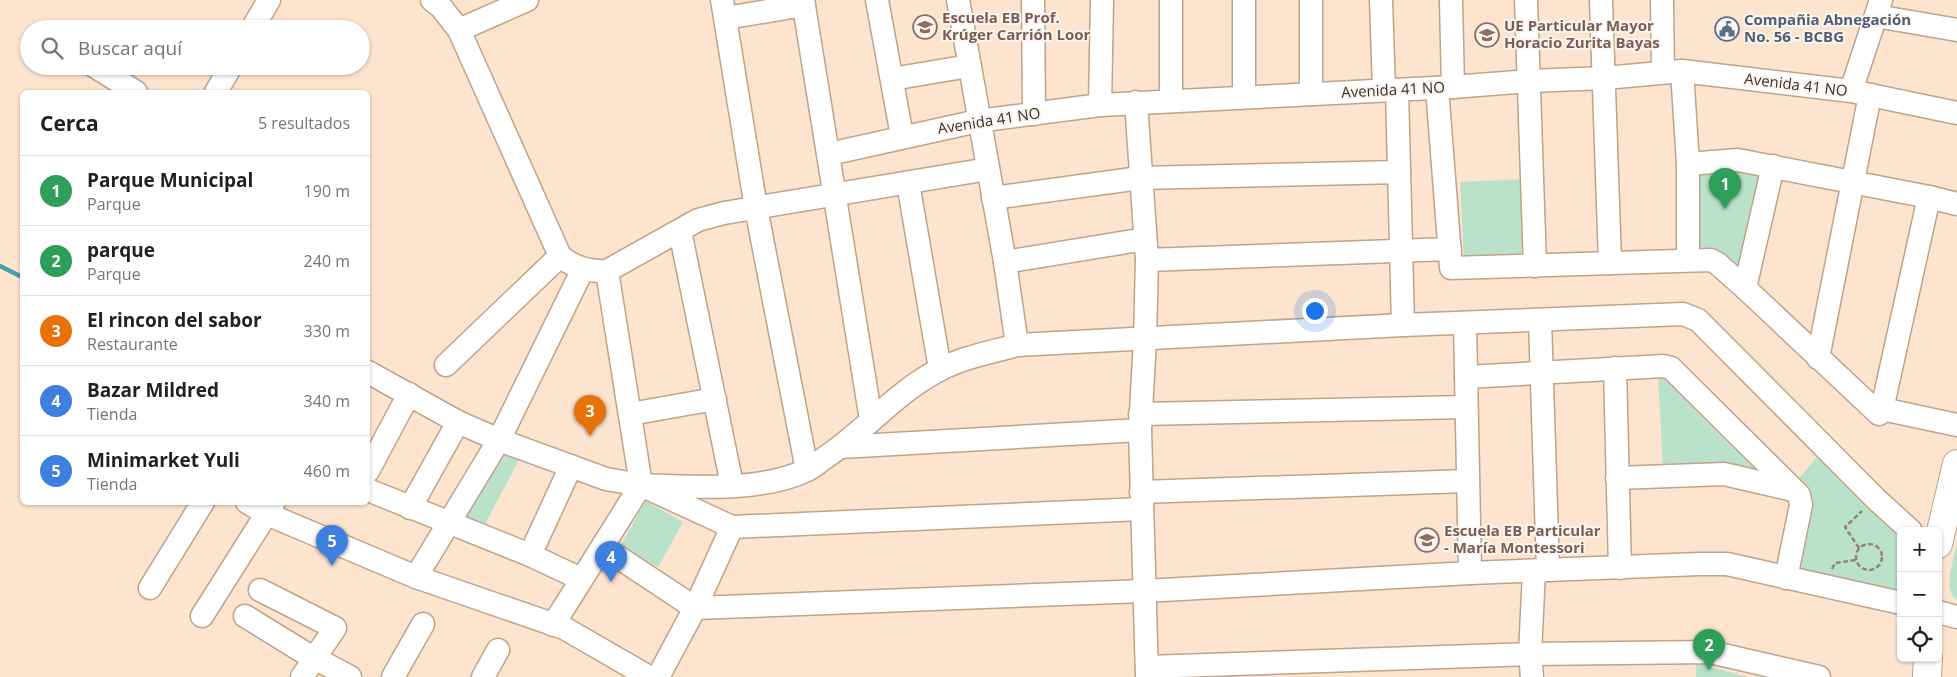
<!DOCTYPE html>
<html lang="es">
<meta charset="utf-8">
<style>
body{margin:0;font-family:"Open Sans",sans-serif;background:#f2f2f2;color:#202124}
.controls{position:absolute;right:15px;bottom:15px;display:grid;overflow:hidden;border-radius:8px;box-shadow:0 1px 4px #0004}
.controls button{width:45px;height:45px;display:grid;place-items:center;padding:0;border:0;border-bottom:1px solid #e0e0e0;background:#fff;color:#202124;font:25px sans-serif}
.you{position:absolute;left:1314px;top:310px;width:18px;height:18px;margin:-12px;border:4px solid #fff;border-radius:50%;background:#1a73e8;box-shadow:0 0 0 8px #1a73e833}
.badge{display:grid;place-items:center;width:32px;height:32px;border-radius:50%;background:#0b8043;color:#fff;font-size:16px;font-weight:700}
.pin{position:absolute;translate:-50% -41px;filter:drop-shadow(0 1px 2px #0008)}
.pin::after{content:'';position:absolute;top:26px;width:18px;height:15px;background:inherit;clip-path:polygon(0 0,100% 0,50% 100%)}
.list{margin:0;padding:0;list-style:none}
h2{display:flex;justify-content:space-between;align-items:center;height:65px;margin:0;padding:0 20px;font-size:21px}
h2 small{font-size:16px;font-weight:400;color:#757577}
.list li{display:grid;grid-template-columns:32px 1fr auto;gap:15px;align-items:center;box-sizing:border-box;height:70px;padding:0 20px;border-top:1px solid #e0e0e0}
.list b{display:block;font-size:19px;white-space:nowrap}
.list p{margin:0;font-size:16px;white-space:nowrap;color:#757577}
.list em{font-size:16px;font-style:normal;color:#757577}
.icon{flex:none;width:28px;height:28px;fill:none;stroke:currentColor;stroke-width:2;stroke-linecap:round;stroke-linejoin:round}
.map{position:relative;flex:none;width:1957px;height:677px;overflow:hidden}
.search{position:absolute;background:#fff;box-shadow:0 1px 4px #0004;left:20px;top:20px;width:350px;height:55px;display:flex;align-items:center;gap:12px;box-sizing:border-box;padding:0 18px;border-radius:28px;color:#757577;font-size:19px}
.panel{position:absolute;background:#fff;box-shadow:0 1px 4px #0004;left:20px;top:90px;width:350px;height:415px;border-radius:8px}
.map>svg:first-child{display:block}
</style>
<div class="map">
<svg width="1957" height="677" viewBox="0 0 1957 677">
<rect width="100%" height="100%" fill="#fde4ce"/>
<g fill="#bae2ca">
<polygon points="1692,168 1766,170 1743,280 1693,256"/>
<polygon points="1528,179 1530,259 1464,262 1460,182"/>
<polygon points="1673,374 1778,480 1663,469 1658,376"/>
<polygon points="500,449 519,460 484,526 465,515"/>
<polygon points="1819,455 1901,540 1901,590 1893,591 1796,568 1795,483"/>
<polygon points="646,501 683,522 658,567 620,546"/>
<path d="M1957,544V600C1942,591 1954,558 1957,544Z"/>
<polygon points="1696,663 1748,677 1696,677"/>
</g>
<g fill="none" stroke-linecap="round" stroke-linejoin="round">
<polyline stroke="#4c9cac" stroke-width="4.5" points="0,266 22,277"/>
<g stroke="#c0a389" stroke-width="25">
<g id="minor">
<path d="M432,0L441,7L459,30L560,256C574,268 589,272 607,271L698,220L724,213L988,169"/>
<polyline points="722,0 756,208 807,470"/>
<polyline points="803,0 871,420"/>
<polyline points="877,0 902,136"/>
<polyline points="958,0 1005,262 1017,345"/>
<polyline points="1033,0 1034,114"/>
<polyline points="1171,0 1171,101"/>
<polyline points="1311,0 1311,94"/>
<polyline points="1381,0 1384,90"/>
<polyline points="1451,0 1453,87"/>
<polyline points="1526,0 1535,266"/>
<polyline points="1601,0 1610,263"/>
<polyline points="1662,0 1663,72"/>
<polyline points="1876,16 1957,30"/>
<polyline points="726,18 804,5"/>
<polyline points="252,29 269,0"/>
<polyline points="459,30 527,0"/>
<polyline points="94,66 136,92"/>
<polyline points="1682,71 1688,164 1688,260"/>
<polyline points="892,79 969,66"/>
<polyline points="1437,88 1451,268 1711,260 1718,264 1745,288 1879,414 1882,409 1929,197"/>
<polyline points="1397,90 1403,325"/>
<polyline points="1851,91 1881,0"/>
<polyline points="216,92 231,66"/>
<polyline points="1244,97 1244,0"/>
<polyline points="1136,102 1147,260 1145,339 1140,430 1147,677"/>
<polyline points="1100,105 1102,0"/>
<polyline points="829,154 978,121 1100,105 1453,87 1530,81 1605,78 1682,71 1851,91 1957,113"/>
<polyline points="1688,164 1738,160 1929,197 1957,204"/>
<polyline points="908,183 940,369"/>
<polyline points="993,198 1140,178 1399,172"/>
<polyline points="680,231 732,485"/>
<polyline points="1147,260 1450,249"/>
<polyline points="1005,262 1145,239"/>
<polyline points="1745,288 1773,166"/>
<polyline points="1540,320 1548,570"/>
<polyline points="1465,323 1470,573"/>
<polyline points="1818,358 1870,95"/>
<polyline points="446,365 560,256"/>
<polyline points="1615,368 1620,568"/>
<polyline points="368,372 458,422 499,440 606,479 641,485 732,527 1142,509"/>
<polyline points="1466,377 1663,366 1671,368 1799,495 1801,505 1786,578"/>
<polyline points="1882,409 1957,425"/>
<polyline points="630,414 715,399"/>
<polyline points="1140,414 1466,407"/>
<polyline points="841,447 1140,430"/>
<polyline points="368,471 409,394"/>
<polyline points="1617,478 1724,474 1793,490"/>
<path d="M641,485C691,487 762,492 807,470C814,467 820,461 826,457C865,431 898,390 941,369C964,357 992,352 1017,345L1403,325L1683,314L1698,320L1876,499L1911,531"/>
<polyline points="368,490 530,555 581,579"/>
<polyline points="1141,492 1468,481"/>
<polyline points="247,502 267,514 416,577 564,628 649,677"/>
<polyline points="410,508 458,422"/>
<polyline points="603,547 695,608 1144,591 1470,573 1699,564 1727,564 1901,603"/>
<polyline points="530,555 571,466"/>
<polyline points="416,577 499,440 583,269"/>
<polyline points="150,588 203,502"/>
<polyline points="260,590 335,628 302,677"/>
<polyline points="1938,612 1957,617"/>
<polyline points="202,616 274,502"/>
<polyline points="245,616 305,653 350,677"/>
<polyline points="553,625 641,485 607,271"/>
<polyline points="1147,667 1530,654 1710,652 1819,677"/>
<polyline points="393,677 423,624"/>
<polyline points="483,677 498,650"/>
<polyline points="658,677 695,608 732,527"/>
<polyline points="1532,677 1530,654 1534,571"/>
</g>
</g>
<g stroke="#c0a389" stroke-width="30">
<g id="major">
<polyline points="1938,544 1957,464"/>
<polyline points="1927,677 1928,658"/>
</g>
</g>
<g stroke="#958373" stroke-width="2.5" stroke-dasharray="5 2.5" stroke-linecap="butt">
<circle cx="1869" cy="557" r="13"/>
<polyline points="1859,548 1845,527 1862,511"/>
<polyline points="1832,569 1835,563 1856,560"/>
</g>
<use href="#minor" stroke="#fff" stroke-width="22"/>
<use href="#major" stroke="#fff" stroke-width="28"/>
</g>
<defs>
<g id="school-ring" transform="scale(1.25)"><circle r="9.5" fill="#fbf5f0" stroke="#8d6e63" stroke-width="1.5"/><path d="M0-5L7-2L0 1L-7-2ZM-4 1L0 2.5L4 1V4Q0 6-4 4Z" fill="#8d6e63"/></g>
<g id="civic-ring" transform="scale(1.25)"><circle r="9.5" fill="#fbf5f0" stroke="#5c6f8a" stroke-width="1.5"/><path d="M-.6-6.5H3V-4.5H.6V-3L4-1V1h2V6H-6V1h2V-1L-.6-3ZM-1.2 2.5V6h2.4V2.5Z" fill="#5c6f8a"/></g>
</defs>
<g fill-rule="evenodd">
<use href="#school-ring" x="925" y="27"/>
<use href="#civic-ring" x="1727" y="29"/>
<use href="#school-ring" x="1487" y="35"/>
<use href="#school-ring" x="1427" y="540"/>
</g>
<g text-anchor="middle" stroke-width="4" stroke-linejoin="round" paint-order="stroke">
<g font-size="15" font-weight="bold" fill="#785e54" stroke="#fbf5f0" text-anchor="start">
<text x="942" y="23">Escuela EB Prof.<tspan x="942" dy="17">Krúger Carrión Loor</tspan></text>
<text x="1504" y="31">UE Particular Mayor<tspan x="1504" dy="17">Horacio Zurita Bayas</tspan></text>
<text x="1444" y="536">Escuela EB Particular<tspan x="1444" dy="17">- María Montessori</tspan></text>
</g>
<g font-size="15" font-weight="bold" fill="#4e5e75" stroke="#fbf5f0" text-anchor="start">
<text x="1744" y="25">Compañia Abnegación<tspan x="1744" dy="17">No. 56 - BCBG</tspan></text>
</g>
<g font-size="15" fill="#3c3026" stroke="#fbf5f0">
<text transform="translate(1796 85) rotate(7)" y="5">Avenida 41 NO</text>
<text transform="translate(1393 90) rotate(-3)" y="5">Avenida 41 NO</text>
<text transform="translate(989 121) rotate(-9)" y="5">Avenida 41 NO</text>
</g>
</g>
</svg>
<div class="controls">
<button>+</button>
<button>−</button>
<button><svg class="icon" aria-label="locate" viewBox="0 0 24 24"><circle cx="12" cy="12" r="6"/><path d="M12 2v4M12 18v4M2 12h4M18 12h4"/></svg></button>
</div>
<div class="you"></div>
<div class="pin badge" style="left:1725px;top:209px;background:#2e9e5b">1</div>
<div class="pin badge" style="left:1709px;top:670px;background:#2e9e5b">2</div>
<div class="pin badge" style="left:590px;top:436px;background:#e8710a">3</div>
<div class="pin badge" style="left:611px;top:582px;background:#3f7fe0">4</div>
<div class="pin badge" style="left:332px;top:566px;background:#3f7fe0">5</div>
<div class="search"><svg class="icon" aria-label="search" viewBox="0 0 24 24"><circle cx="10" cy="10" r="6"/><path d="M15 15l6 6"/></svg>Buscar aquí</div>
<section class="panel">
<h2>Cerca<small>5 resultados</small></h2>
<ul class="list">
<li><span class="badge" style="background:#2e9e5b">1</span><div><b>Parque Municipal</b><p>Parque</p></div><em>190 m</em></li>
<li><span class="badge" style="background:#2e9e5b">2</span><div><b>parque</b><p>Parque</p></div><em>240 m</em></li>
<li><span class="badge" style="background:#e8710a">3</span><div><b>El rincon del sabor</b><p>Restaurante</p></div><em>330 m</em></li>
<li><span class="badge" style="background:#3f7fe0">4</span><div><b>Bazar Mildred</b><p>Tienda</p></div><em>340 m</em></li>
<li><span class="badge" style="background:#3f7fe0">5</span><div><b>Minimarket Yuli</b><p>Tienda</p></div><em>460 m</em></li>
</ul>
</section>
</div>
